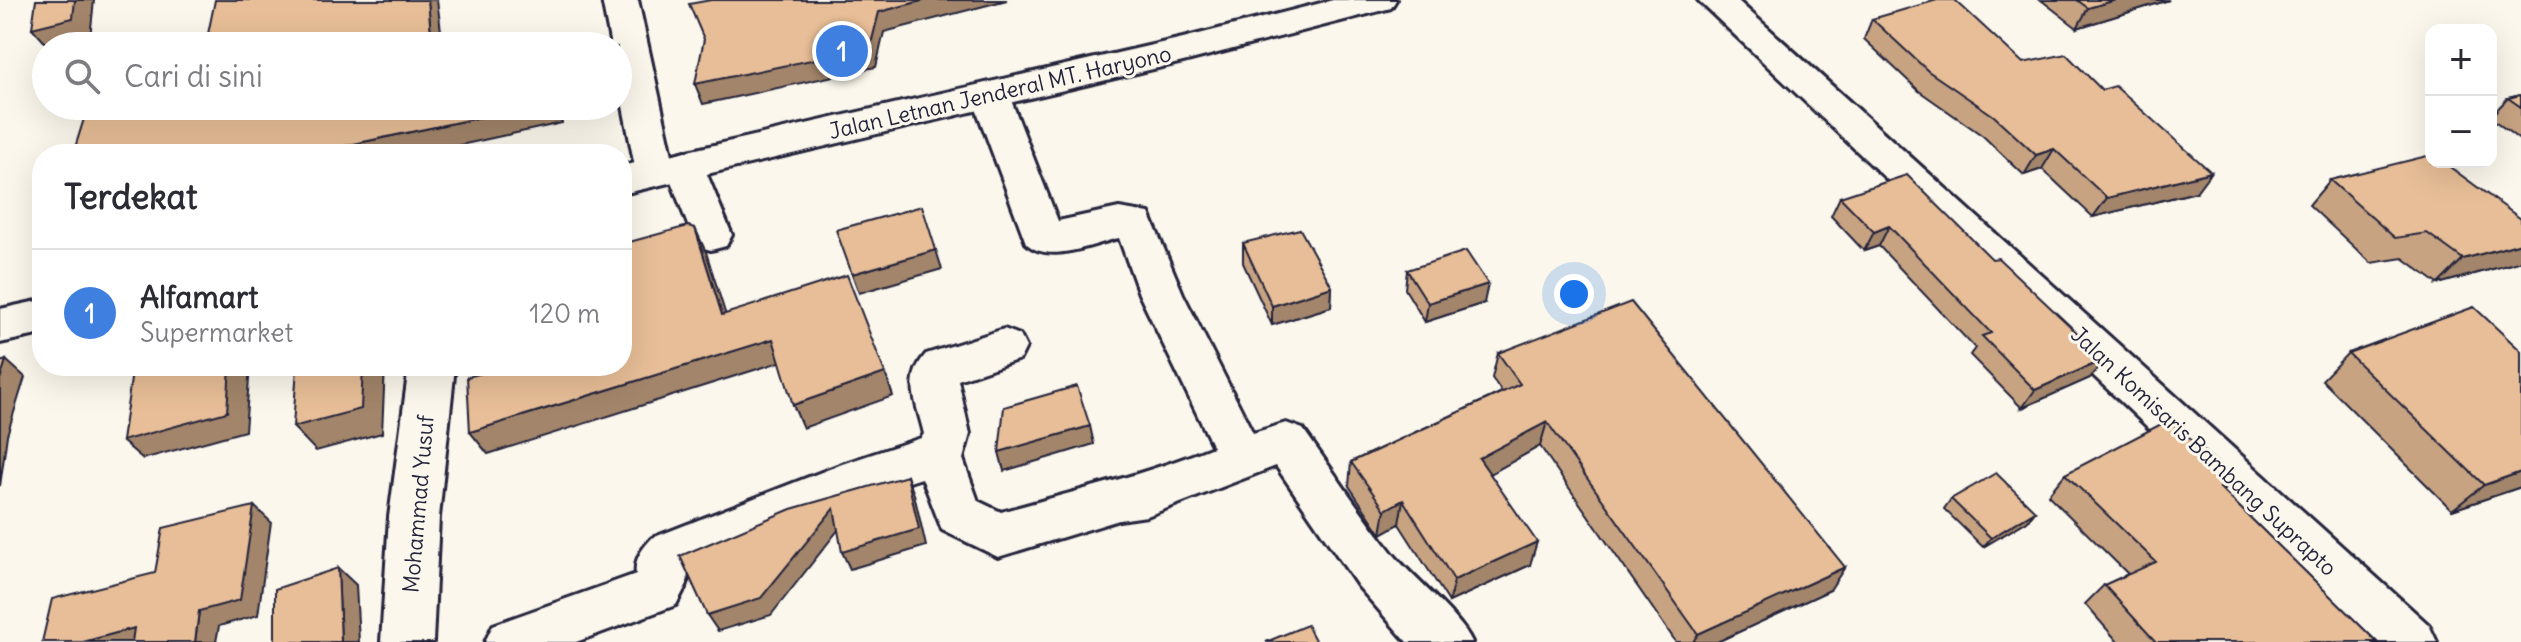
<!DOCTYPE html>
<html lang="id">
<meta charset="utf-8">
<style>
body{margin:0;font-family:Delius,sans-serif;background:#f7f7f7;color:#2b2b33}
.controls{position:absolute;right:24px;top:24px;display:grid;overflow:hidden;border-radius:16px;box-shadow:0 8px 32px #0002}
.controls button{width:72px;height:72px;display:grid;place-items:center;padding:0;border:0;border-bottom:2px solid #e1e1e2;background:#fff;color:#2b2b33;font:40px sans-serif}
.you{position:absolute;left:1574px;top:294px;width:28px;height:28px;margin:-20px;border:6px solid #fff;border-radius:50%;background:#1a73e8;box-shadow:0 0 0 12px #1a73e833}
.badge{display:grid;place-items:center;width:52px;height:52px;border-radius:50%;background:#0f766e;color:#fff;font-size:26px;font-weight:700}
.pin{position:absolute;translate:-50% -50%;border:4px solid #fff;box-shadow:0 2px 8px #0006}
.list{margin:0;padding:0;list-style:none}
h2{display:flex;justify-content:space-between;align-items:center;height:104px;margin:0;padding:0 32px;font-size:34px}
h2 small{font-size:26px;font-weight:400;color:#7c7c81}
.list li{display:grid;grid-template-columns:52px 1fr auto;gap:24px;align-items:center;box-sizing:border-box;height:128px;padding:0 32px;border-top:2px solid #e1e1e2}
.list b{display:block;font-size:30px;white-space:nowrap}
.list p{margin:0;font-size:26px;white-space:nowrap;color:#7c7c81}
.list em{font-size:26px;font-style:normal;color:#7c7c81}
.icon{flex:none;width:44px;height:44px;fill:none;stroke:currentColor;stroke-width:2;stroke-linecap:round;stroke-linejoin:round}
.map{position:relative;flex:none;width:2521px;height:642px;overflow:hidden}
.search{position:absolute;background:#fff;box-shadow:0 8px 32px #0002;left:32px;top:32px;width:600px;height:88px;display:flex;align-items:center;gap:20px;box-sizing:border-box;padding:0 28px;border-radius:44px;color:#7c7c81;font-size:30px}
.panel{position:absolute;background:#fff;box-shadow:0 8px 32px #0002;left:32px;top:144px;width:600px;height:232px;border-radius:32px}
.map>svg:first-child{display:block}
</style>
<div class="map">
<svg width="2521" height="642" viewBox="0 0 2521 642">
<rect width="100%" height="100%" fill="#fbf7ec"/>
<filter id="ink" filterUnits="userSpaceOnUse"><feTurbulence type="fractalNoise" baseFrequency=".0125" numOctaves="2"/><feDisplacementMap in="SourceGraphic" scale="16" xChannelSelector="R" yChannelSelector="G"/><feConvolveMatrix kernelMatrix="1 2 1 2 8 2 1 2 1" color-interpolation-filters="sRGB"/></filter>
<g filter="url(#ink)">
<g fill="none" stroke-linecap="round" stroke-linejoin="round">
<g stroke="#22223b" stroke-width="6">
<g id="minor">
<polygon points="602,0 638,0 672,155 685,151 699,155 732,235 726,246 711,250 696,246 671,181 656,186 642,182 636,172 618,81 618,46 611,46"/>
<path d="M990,82L1003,86L1009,95L1058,221L1119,208L1149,213L1183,294L1253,433L1286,423L1303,429C1333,471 1362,515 1394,555C1415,580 1461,617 1472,642H1407L1358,586L1276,466L1147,516L1119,520L998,557L942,530L922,478L871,494L688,570L687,584L676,605L576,642H485L493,625L636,574C634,559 642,549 652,538L842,464L921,438L924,434C917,403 903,380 926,354L1004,329L1020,335L1026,347L1020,359L958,380L970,434L963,459L978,501L1001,512C1072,492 1144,475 1213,447L1139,294L1119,238C1092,244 1048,265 1026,243L971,95L977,86Z"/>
<polygon points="409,366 455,366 439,517 433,642 381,642 389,517"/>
</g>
</g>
<g stroke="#22223b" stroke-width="6">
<g id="secondary">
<polygon points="1333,0 1396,0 1391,8 1183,62 622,194 622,166 1183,38"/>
<polygon points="1698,0 1737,0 2429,625 2437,642 2374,642"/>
<polygon points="42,300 42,334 0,343 0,309"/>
</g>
</g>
<use href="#minor" fill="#fbf7ec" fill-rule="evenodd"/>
<use href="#secondary" fill="#fbf7ec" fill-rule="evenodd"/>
</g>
<g fill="#c7a382" stroke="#22223b" stroke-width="2">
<polygon points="2041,0 2169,0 2077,28"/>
<polygon points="1872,19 2023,63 2196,192 2093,217 2042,169 2024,175 1983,136 1919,91 1864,39"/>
<polygon points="2521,95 2521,141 2491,118 2491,116 2508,98"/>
<polygon points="2330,180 2521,219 2521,260 2518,262 2438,284 2403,258 2371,263 2309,205"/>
<polygon points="1840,197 1992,259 2105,359 2090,378 2022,408 1970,355 1975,348 1879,246 1864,251 1831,216"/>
<polygon points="1243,243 1332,287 1331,307 1272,325 1243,263"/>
<polygon points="1407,270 1484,303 1425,322 1405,289"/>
<polygon points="2521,351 2521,487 2452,510 2322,380 2348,353"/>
<polygon points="1498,353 1830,590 1717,642 1676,642 1540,446 1490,474 1530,565 1449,602 1399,524 1381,534 1349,486 1351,462 1502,392 1492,378"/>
<polygon points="2065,474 2223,491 2377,642 2118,642 2085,604 2104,585 2128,574 2048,495"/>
<polygon points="1951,499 2035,511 2027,521 1983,547 1944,509"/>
</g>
<g fill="#a2856a" stroke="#22223b" stroke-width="2">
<polygon points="75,0 94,0 90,38 57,46 48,46 32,28"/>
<polygon points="428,0 437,0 443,46 432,46"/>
<polygon points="925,0 1007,0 884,32 876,67 703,104 695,84 879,12"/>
<polygon points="2116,0 2169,0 2077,28 2088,8"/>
<polygon points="534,106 559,106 562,123 419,154 306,154"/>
<polygon points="2054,149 2042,169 2024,175 2036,155"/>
<polygon points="2211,172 2196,192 2093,217 2107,198"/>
<polygon points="1889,226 1879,246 1864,251 1874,232"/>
<polygon points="695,228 706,252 733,338 722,315"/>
<polygon points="2521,243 2521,260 2518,262 2438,284 2463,259"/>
<polygon points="936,250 942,269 859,293 852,274"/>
<polygon points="1488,284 1484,303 1425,322 1428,303"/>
<polygon points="1332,287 1331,307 1272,325 1272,306"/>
<polygon points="773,339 783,361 488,454 470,432"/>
<polygon points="2105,359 2090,378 2022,408 2035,390"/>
<polygon points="6,360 25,377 7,435 0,486 0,379"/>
<polygon points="230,366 250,366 245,431 143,459 122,441"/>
<polygon points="363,366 385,366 382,433 316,451 293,427"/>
<polygon points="885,373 893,396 803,428 793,405"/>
<polygon points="1547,422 1540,446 1474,483 1479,458"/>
<polygon points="1090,426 1094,444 1004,471 999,452"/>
<polygon points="2521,472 2521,487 2452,510 2484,485"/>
<polygon points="907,476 914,494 926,546 850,569 842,552"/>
<polygon points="2235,479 2214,500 2220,488"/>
<polygon points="1403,500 1399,524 1381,534 1385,510"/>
<polygon points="254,506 271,522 258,615 219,626 216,642 195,642 199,611"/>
<polygon points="834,508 842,525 771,615 718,631 707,615"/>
<polygon points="2035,511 2027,521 1983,547 1991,538"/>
<polygon points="1537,542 1530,565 1449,602 1454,580"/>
<polygon points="1845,567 1830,590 1717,642 1693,642 1698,634"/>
<polygon points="338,568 356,585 359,642 341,642"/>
<polygon points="134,628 153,642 83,642"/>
</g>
<g fill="#e7be97" stroke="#22223b" stroke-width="2">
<polygon points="36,0 75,0 73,18 32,28"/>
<polygon points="215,0 428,0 432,46 162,46 208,34"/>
<polygon points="711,0 925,0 879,12 870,48 695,84 704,39 689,4"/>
<polygon points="1937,0 1955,0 2023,63 2066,54 2102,90 2115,86 2211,172 2107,198 2054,149 2036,155 1994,116 1928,71 1872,19"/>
<polygon points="2077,0 2116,0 2088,8"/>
<polygon points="2521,95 2521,107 2508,98"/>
<polygon points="88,106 534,106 306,154 73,154"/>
<polygon points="2431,155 2431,162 2443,162 2521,219 2521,243 2463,259 2427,233 2395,238 2330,180"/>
<polygon points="1907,175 1992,259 1998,258 2105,359 2035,390 1982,336 1991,333 1889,226 1874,232 1840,197"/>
<polygon points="922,206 936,250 852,274 836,230"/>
<polygon points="688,226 695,228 722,315 847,275 885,373 793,405 773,339 470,432 467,377 510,366 622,366 622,244"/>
<polygon points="1300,229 1332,287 1272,306 1243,243"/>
<polygon points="1466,251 1488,284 1428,303 1407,270"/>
<polygon points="1631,302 1845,567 1698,634 1547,422 1479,458 1537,542 1454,580 1403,500 1385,510 1351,462 1520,384 1498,353"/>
<polygon points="2474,307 2521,351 2521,472 2484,485 2348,353"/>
<polygon points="6,360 0,379 0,362"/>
<polygon points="155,366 230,366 227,412 122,441 132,372"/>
<polygon points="297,366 363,366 361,409 293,427"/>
<polygon points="1077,386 1090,426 999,452 1004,407"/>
<polygon points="2169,420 2235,479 2220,488 2377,642 2156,642 2104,585 2156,562 2065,474"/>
<polygon points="1996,473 2035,511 1991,538 1951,499"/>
<polygon points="907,476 919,529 842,552 834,508 761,598 707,615 680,556 791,509"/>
<polygon points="254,506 240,600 199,611 195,642 132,642 134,628 83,642 42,642 52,599 155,573 163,528"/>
<polygon points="338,568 341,642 275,642 275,589"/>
<polygon points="1307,625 1316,642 1266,642"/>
</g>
</g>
<g text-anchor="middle" stroke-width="6" stroke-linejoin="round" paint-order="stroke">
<g font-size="22" fill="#22223b" stroke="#fbf7ec">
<text transform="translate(1000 92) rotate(-13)" y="8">Jalan Letnan Jenderal MT. Haryono</text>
<text transform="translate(2204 451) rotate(43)" y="8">Jalan Komisaris Bambang Suprapto</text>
<text transform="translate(418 504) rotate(-85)" y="8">Mohammad Yusuf</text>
</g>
</g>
</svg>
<div class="controls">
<button>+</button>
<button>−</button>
</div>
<div class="you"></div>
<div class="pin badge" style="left:842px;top:51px;background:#3f7fe0">1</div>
<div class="search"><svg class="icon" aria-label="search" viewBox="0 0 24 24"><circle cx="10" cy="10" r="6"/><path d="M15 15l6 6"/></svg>Cari di sini</div>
<section class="panel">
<h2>Terdekat<small></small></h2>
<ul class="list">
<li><span class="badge" style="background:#3f7fe0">1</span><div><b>Alfamart</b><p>Supermarket</p></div><em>120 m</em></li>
</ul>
</section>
</div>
